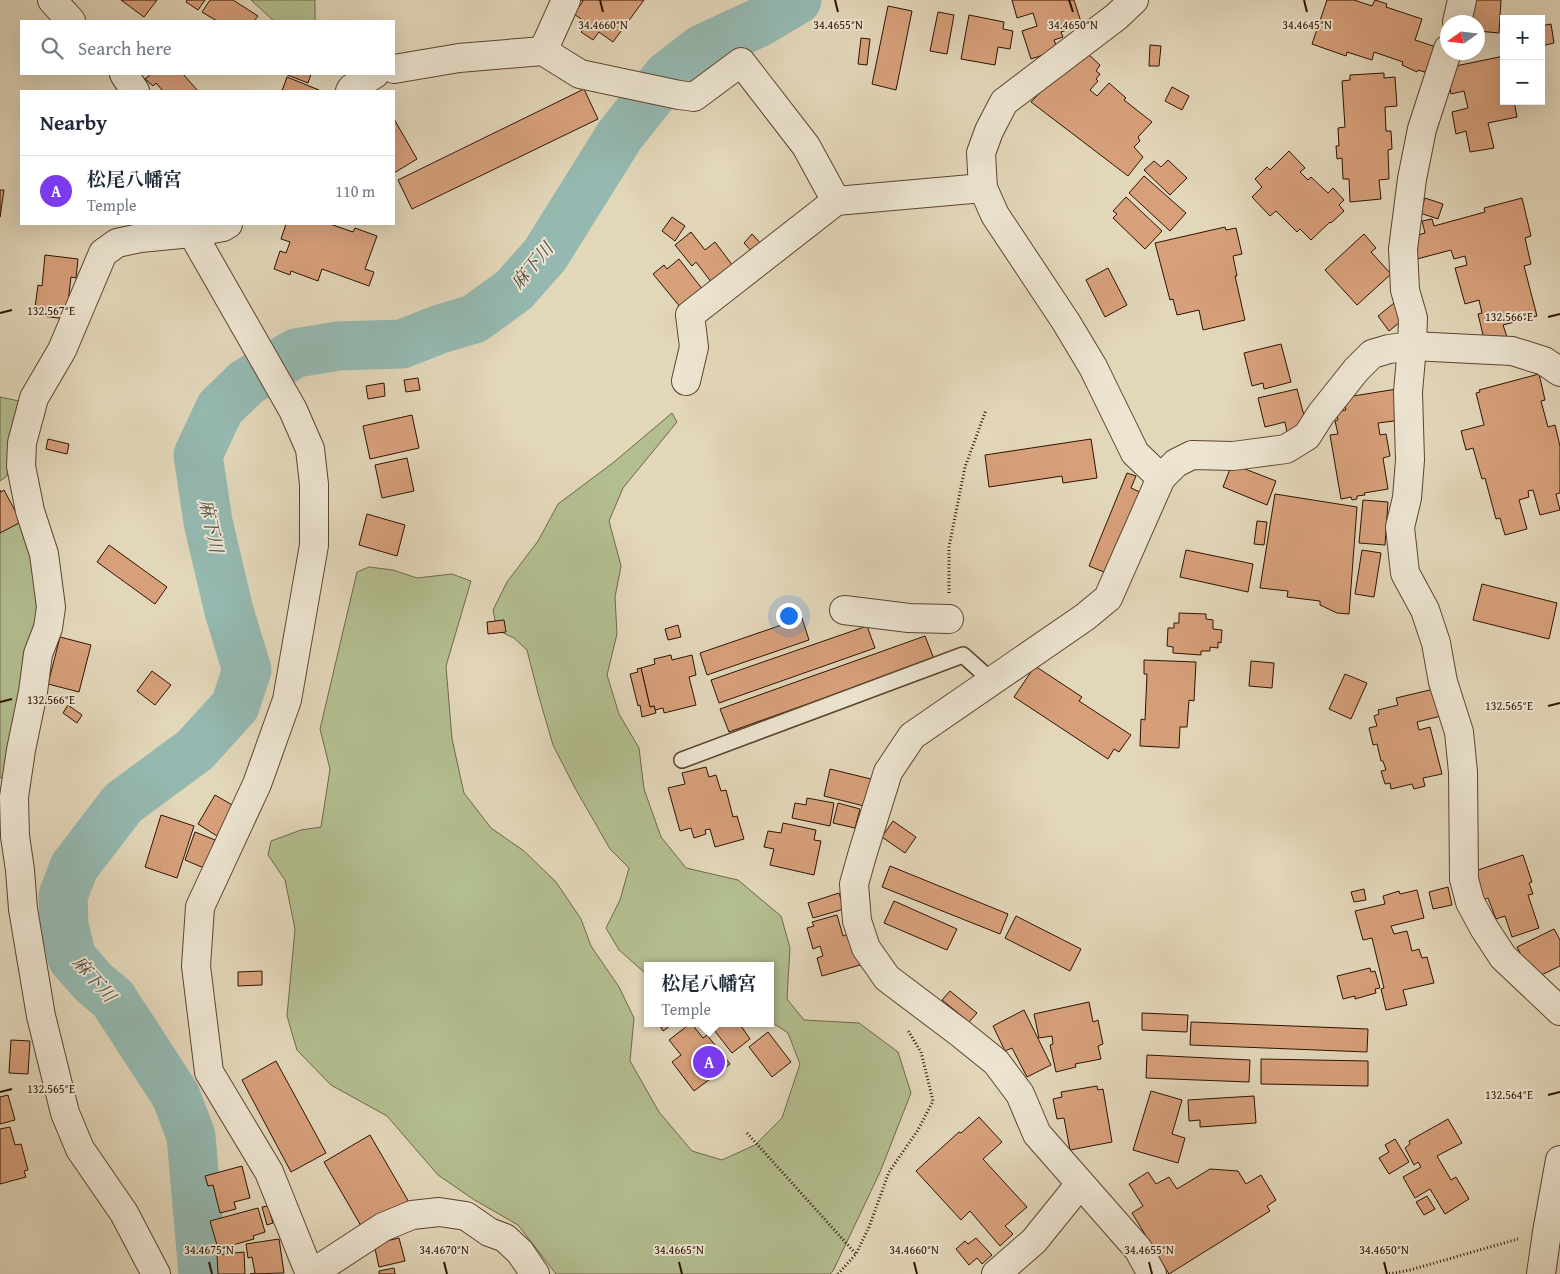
<!DOCTYPE html>
<meta charset="utf-8">
<style>
body{margin:0;font-family:"Gentium Book Plus","Noto Serif JP",serif;background:#f6f6f7;color:#1f2937}
.controls{position:absolute;right:15px;top:15px;display:grid;overflow:hidden;border-radius:0px;box-shadow:0 5px 20px #0002}
.controls button{width:45px;height:45px;display:grid;place-items:center;padding:0;border:0;border-bottom:1px solid #e0e1e3;background:#fff;color:#1f2937;font:25px sans-serif}
.compass{position:absolute;left:1440px;top:15px;width:45px;height:45px;border-radius:50%;background:#fff;box-shadow:0 5px 20px #0002;rotate:256deg}
.you{position:absolute;left:788px;top:615px;width:18px;height:18px;margin:-12px;border:4px solid #fff;border-radius:50%;background:#1a73e8;box-shadow:0 0 0 8px #1a73e833}
.badge{display:grid;place-items:center;width:32px;height:32px;border-radius:50%;background:#7c3aed;color:#fff;font-size:16px;font-weight:700}
.pin{position:absolute;translate:-50% -50%;border:2px solid #fff;box-shadow:0 1px 5px #0006}
.popup{position:absolute;left:644px;top:962px;width:130px;height:65px;box-sizing:border-box;display:grid;place-content:center;border-radius:0px;background:#fff;filter:drop-shadow(0 1px 4px #0005);font-size:16px;white-space:nowrap;color:#747a83}
.popup b{font-size:19px;color:#1f2937}
.popup::after{content:'';position:absolute;left:50%;top:100%;margin-left:-10px;border:10px solid transparent;border-top-color:#fff}
.list{margin:0;padding:0;list-style:none}
h2{display:flex;justify-content:space-between;align-items:center;height:65px;margin:0;padding:0 20px;font-size:21px}
h2 small{font-size:16px;font-weight:400;color:#747a83}
.list li{display:grid;grid-template-columns:32px 1fr auto;gap:15px;align-items:center;box-sizing:border-box;height:70px;padding:0 20px;border-top:1px solid #e0e1e3}
.list b{display:block;font-size:19px;white-space:nowrap}
.list p{margin:0;font-size:16px;white-space:nowrap;color:#747a83}
.list em{font-size:16px;font-style:normal;color:#747a83}
.icon{flex:none;width:28px;height:28px;fill:none;stroke:currentColor;stroke-width:2;stroke-linecap:round;stroke-linejoin:round}
.map{position:relative;flex:none;width:1560px;height:1274px;overflow:hidden}
.search{position:absolute;background:#fff;box-shadow:0 5px 20px #0002;left:20px;top:20px;width:375px;height:55px;display:flex;align-items:center;gap:12px;box-sizing:border-box;padding:0 18px;border-radius:0px;color:#747a83;font-size:19px}
.panel{position:absolute;background:#fff;box-shadow:0 5px 20px #0002;left:20px;top:90px;width:375px;height:135px;border-radius:0px}
.map>svg:first-child{display:block}
</style>
<div class="map">
<svg width="1560" height="1274" viewBox="0 0 1560 1274">
<rect width="100%" height="100%" fill="#e3d7ba"/>
<filter id="stains"><feTurbulence type="fractalNoise" baseFrequency=".004" numOctaves="4"/><feColorMatrix values="0 0 0 0 .2 0 0 0 0 .09 0 0 0 0 .02 0 0 0 .5 -.17"/></filter>
<radialGradient id="worn" r=".72"><stop offset=".6" stop-color="#630" stop-opacity="0"/><stop offset="1" stop-color="#630" stop-opacity=".3"/></radialGradient>
<g fill="#b3be90" stroke="#706848">
<polygon points="251,0 315,0 315,21 274,21"/>
<polygon points="0,397 19,401 7,476 0,481"/>
<polygon points="672,413 677,422 623,488 609,521 621,566 615,597 617,634 607,675 619,714 639,748 644,789 661,837 686,868 738,880 781,916 790,948 787,999 804,1020 859,1023 898,1052 911,1093 880,1172 833,1271 830,1274 556,1274 518,1225 473,1199 438,1175 387,1116 331,1085 297,1050 287,1016 295,929 285,880 268,855 271,841 301,830 321,827 330,769 320,729 357,572 369,567 393,570 417,578 452,574 471,581 446,666 452,739 464,793 491,828 524,851 556,882 581,919 591,946 619,987 634,1018 630,1061 659,1112 692,1151 722,1160 755,1145 782,1118 800,1064 788,1033 770,1021 770,966 648,966 648,973 645,973 619,950 606,928 620,900 629,868 610,849 575,788 553,745 539,697 527,650 514,638 497,630 493,610 507,582 538,541 558,504 614,462"/>
<polygon points="24,514 42,607 9,776 0,778 0,521"/>
</g>
<g fill="none" stroke-linecap="round" stroke-linejoin="round">
<polyline stroke="#95b9b1" stroke-width="49" points="203,1274 191,1136 176,1096 113,999 94,983 72,958 64,926 63,896 74,867 123,803 195,750 235,706 247,670 229,611 208,522 198,455 220,408 247,382 296,353 338,346 402,344 440,329 474,319 514,290 545,255 620,135 667,76 702,49 760,22 797,0"/>
</g>
<g fill="#d7a07b" stroke="#2e1301">
<polygon points="121,0 157,0 144,17"/>
<polygon points="187,0 205,0 198,10 186,2"/>
<polygon points="210,0 233,0 258,16 254,21 217,21 202,12"/>
<polygon points="581,0 644,0 613,42 599,32 593,40 581,32 588,24 574,14 583,1"/>
<polygon points="1012,0 1074,0 1082,25 1061,32 1063,37 1054,40 1058,50 1031,59 1022,31 1037,26 1033,13 1017,18"/>
<polygon points="1327,0 1354,0 1372,6 1375,0 1387,4 1386,7 1422,19 1415,40 1436,47 1428,73 1418,70 1417,72 1402,65 1403,62 1374,52 1372,60 1347,52 1346,56 1312,44"/>
<polygon points="1474,0 1501,0 1499,33 1478,31 1478,22 1468,22"/>
<polygon points="888,6 912,11 896,90 872,84"/>
<polygon points="938,12 954,15 947,54 930,51"/>
<polygon points="969,15 1004,22 1003,29 1013,31 1010,49 998,47 995,65 961,59"/>
<polygon points="1551,24 1554,43 1541,46 1541,26"/>
<polygon points="861,38 870,39 867,65 858,64"/>
<polygon points="1150,45 1161,46 1159,66 1149,66"/>
<polygon points="1087,53 1100,65 1096,71 1100,74 1096,79 1098,81 1090,90 1097,96 1109,83 1126,98 1124,100 1152,122 1138,137 1140,141 1134,147 1143,157 1128,176 1031,102 1049,83 1052,83"/>
<polygon points="1504,56 1504,101 1514,101 1517,117 1488,123 1494,148 1470,152 1466,131 1456,134 1452,112 1468,108 1464,91 1451,94 1446,68"/>
<polygon points="1384,73 1384,78 1395,77 1397,106 1385,107 1386,131 1391,131 1392,149 1388,150 1389,179 1379,180 1381,199 1350,202 1349,179 1343,179 1342,158 1337,159 1336,146 1339,146 1338,128 1345,127 1342,81 1350,80 1350,75"/>
<polygon points="151,74 183,74 198,91 163,91 156,83 153,86 145,79"/>
<polygon points="285,74 311,74 308,83"/>
<polygon points="287,77 319,90 319,91 282,91"/>
<polygon points="1172,87 1189,96 1182,110 1165,101"/>
<polygon points="584,89 598,119 412,209 398,180"/>
<polygon points="394,119 417,159 394,173"/>
<polygon points="1289,151 1305,168 1300,172 1308,180 1311,177 1328,193 1333,188 1344,200 1339,205 1344,211 1331,223 1330,222 1311,240 1300,229 1297,232 1276,211 1270,216 1252,197 1262,187 1255,179 1267,167 1270,170"/>
<polygon points="1168,160 1187,178 1170,195 1144,170 1154,161 1161,167"/>
<polygon points="1144,176 1186,213 1170,231 1129,193"/>
<polygon points="0,190 4,190 0,217"/>
<polygon points="1126,197 1162,231 1145,249 1113,218 1117,214 1113,211"/>
<polygon points="1425,198 1443,204 1438,219 1420,213"/>
<polygon points="1522,198 1531,236 1525,238 1531,264 1524,266 1537,316 1503,325 1507,337 1485,343 1478,314 1482,313 1479,300 1465,304 1455,268 1467,265 1465,256 1454,259 1451,250 1417,259 1411,237 1425,233 1422,221 1432,219 1434,226 1485,212 1484,208"/>
<polygon points="672,217 685,226 675,241 662,231"/>
<polygon points="286,224 330,224 353,232 355,228 377,236 365,269 374,272 369,286 322,269 318,281 291,271 290,275 274,269 280,251 286,253 290,242 281,239"/>
<polygon points="1225,227 1226,230 1236,228 1242,254 1233,256 1237,276 1235,276 1245,320 1203,330 1199,310 1177,315 1173,299 1170,300 1155,243"/>
<polygon points="691,232 705,250 715,242 736,270 715,287 696,262 692,266 675,245"/>
<polygon points="752,234 765,248 756,256 744,243"/>
<polygon points="1364,234 1376,248 1371,252 1391,274 1357,305 1325,270"/>
<polygon points="45,255 78,259 76,278 71,277 66,319 34,315 38,285 42,286"/>
<polygon points="679,259 703,290 681,308 653,274 664,265 667,269"/>
<polygon points="1108,268 1127,305 1105,317 1086,280"/>
<polygon points="1394,303 1405,318 1389,331 1378,316"/>
<polygon points="1281,344 1291,382 1264,389 1263,383 1252,386 1244,353"/>
<polygon points="1539,374 1545,400 1541,401 1548,427 1555,425 1560,446 1560,493 1556,494 1560,510 1540,515 1533,490 1528,491 1529,497 1519,500 1527,529 1505,535 1500,518 1496,519 1485,478 1482,479 1473,448 1466,450 1461,431 1484,425 1476,393 1480,392 1479,390"/>
<polygon points="418,378 420,390 406,392 404,380"/>
<polygon points="384,383 385,396 368,399 366,386"/>
<polygon points="1297,389 1307,427 1287,432 1285,422 1265,427 1258,398"/>
<polygon points="1397,389 1402,420 1378,423 1380,435 1386,434 1390,456 1383,458 1388,489 1364,493 1365,495 1357,496 1357,499 1352,500 1351,497 1341,499 1330,435 1338,434 1335,421 1338,420 1336,412 1346,410 1344,403 1348,403 1347,397"/>
<polygon points="412,415 419,448 370,459 363,426"/>
<polygon points="48,439 69,444 67,454 46,449"/>
<polygon points="1091,439 1097,478 1063,483 1062,476 989,487 985,455"/>
<polygon points="407,458 414,491 382,498 375,465"/>
<polygon points="1232,464 1276,481 1267,505 1223,487"/>
<polygon points="1127,473 1136,476 1131,488 1144,494 1115,565 1104,572 1089,566"/>
<polygon points="0,490 1,492 4,490 21,522 0,533"/>
<polygon points="1275,494 1357,507 1349,614 1337,613 1320,605 1320,601 1287,597 1288,591 1260,588"/>
<polygon points="1363,500 1388,502 1385,545 1359,543"/>
<polygon points="367,514 405,525 397,556 359,545"/>
<polygon points="1257,521 1267,522 1264,545 1254,544"/>
<polygon points="109,545 167,587 155,604 97,562"/>
<polygon points="1186,550 1253,564 1248,592 1180,577"/>
<polygon points="1362,550 1381,553 1374,597 1355,594"/>
<polygon points="1482,584 1557,603 1549,639 1473,620"/>
<polygon points="1179,613 1206,614 1206,619 1213,620 1213,629 1222,630 1221,643 1218,642 1218,648 1210,647 1210,651 1201,651 1201,655 1173,653 1173,647 1167,646 1168,628 1174,628 1174,623 1179,623"/>
<polygon points="802,618 809,640 707,675 700,653"/>
<polygon points="504,620 506,632 488,634 487,622"/>
<polygon points="678,625 681,637 668,640 665,629"/>
<polygon points="867,626 875,648 719,703 711,680"/>
<polygon points="925,636 934,659 729,732 720,709"/>
<polygon points="60,637 91,645 79,692 48,684"/>
<polygon points="671,655 672,660 692,655 696,675 689,677 696,705 664,713 663,708 655,710 654,706 650,707 641,668 655,664 654,659"/>
<polygon points="1144,660 1196,662 1194,701 1189,700 1187,727 1180,727 1179,748 1140,746 1141,719 1145,720 1147,674 1144,674"/>
<polygon points="1251,661 1274,663 1272,688 1249,686"/>
<polygon points="1035,666 1082,697 1079,701 1131,735 1119,752 1114,749 1108,759 1014,697"/>
<polygon points="641,668 650,707 654,706 656,713 642,717 640,705 638,706 630,674 638,672 637,669"/>
<polygon points="152,671 171,685 155,705 137,691"/>
<polygon points="1345,674 1367,683 1351,719 1329,709"/>
<polygon points="1434,689 1441,716 1417,722 1419,730 1430,727 1442,774 1423,778 1425,786 1414,789 1412,784 1391,789 1390,783 1385,784 1381,771 1386,770 1383,761 1381,761 1377,744 1373,745 1369,728 1377,726 1374,716 1379,714 1378,710 1398,705 1396,698"/>
<polygon points="68,705 82,715 77,723 63,713"/>
<polygon points="706,767 709,777 716,775 721,791 726,790 733,817 737,816 744,839 715,847 710,829 705,830 706,834 694,838 691,828 680,831 668,788 685,784 682,773"/>
<polygon points="830,769 879,781 872,808 824,796"/>
<polygon points="215,795 234,806 217,836 198,824"/>
<polygon points="807,798 834,803 830,826 792,818 795,803 806,805"/>
<polygon points="838,803 860,809 855,828 833,823"/>
<polygon points="161,815 194,826 177,878 145,867"/>
<polygon points="893,821 916,837 905,853 882,837"/>
<polygon points="783,823 816,830 814,840 821,841 814,875 770,865 774,849 764,847 768,831 781,833"/>
<polygon points="195,832 215,840 204,868 185,860"/>
<polygon points="1523,855 1532,882 1529,883 1533,894 1528,895 1539,928 1512,937 1505,916 1496,919 1488,898 1482,900 1472,872"/>
<polygon points="890,866 1008,914 1000,934 882,887"/>
<polygon points="1448,887 1452,905 1433,909 1429,892"/>
<polygon points="1364,889 1366,900 1354,902 1351,892"/>
<polygon points="1417,890 1424,918 1391,926 1394,934 1407,931 1412,951 1419,949 1422,958 1427,957 1434,983 1403,990 1407,1005 1386,1010 1381,989 1384,988 1372,938 1363,940 1355,911 1385,904 1383,896 1399,891 1400,894"/>
<polygon points="839,893 844,909 813,918 808,903"/>
<polygon points="894,901 957,929 947,950 884,923"/>
<polygon points="837,915 843,936 850,933 860,965 822,976 817,958 823,956 820,946 813,949 807,928 814,926 812,922"/>
<polygon points="1016,916 1081,949 1070,971 1005,938"/>
<polygon points="1554,929 1560,940 1560,966 1533,979 1517,947"/>
<polygon points="1370,968 1371,972 1375,971 1380,988 1375,989 1376,993 1355,999 1355,996 1343,999 1337,976"/>
<polygon points="262,971 262,985 238,986 238,972"/>
<polygon points="950,991 977,1013 969,1022 942,1000"/>
<polygon points="1089,1002 1093,1022 1098,1020 1103,1044 1098,1046 1101,1059 1075,1064 1076,1067 1056,1072 1050,1045 1053,1044 1052,1036 1039,1038 1034,1014"/>
<polygon points="1024,1010 1051,1065 1027,1077 1012,1048 1005,1051 993,1026"/>
<polygon points="1142,1013 1188,1015 1187,1032 1142,1030"/>
<polygon points="1191,1022 1368,1029 1367,1052 1190,1045"/>
<polygon points="658,1023 674,1023 663,1031"/>
<polygon points="691,1023 703,1038 707,1035 730,1064 694,1091 672,1062 681,1055 669,1040"/>
<polygon points="723,1023 739,1023 750,1039 732,1053 714,1030"/>
<polygon points="768,1032 791,1062 772,1077 749,1047"/>
<polygon points="11,1040 30,1041 28,1074 9,1073"/>
<polygon points="1147,1055 1250,1060 1249,1082 1146,1078"/>
<polygon points="1261,1059 1368,1061 1368,1086 1261,1084"/>
<polygon points="276,1061 326,1153 291,1172 242,1080"/>
<polygon points="1097,1086 1098,1090 1103,1089 1112,1142 1070,1150 1064,1118 1057,1119 1053,1099 1062,1097 1061,1092"/>
<polygon points="1151,1091 1182,1100 1172,1134 1185,1138 1178,1163 1133,1150"/>
<polygon points="8,1095 15,1120 0,1124 0,1097"/>
<polygon points="1254,1096 1256,1123 1200,1127 1200,1120 1189,1121 1188,1100"/>
<polygon points="979,1117 1002,1142 983,1159 1027,1207 1005,1226 1013,1234 1000,1246 970,1211 961,1220 916,1171 959,1132 961,1133"/>
<polygon points="1448,1119 1462,1143 1437,1156 1451,1180 1456,1177 1469,1199 1445,1214 1430,1189 1415,1198 1403,1177 1421,1167 1418,1162 1414,1165 1405,1148 1410,1144 1409,1141"/>
<polygon points="10,1127 15,1145 21,1144 28,1170 24,1171 26,1177 0,1184 0,1129"/>
<polygon points="370,1135 410,1204 364,1231 324,1162"/>
<polygon points="1395,1139 1409,1162 1389,1174 1379,1158 1389,1152 1385,1145"/>
<polygon points="242,1166 250,1198 234,1202 236,1209 220,1213 213,1185 208,1186 205,1176"/>
<polygon points="1210,1169 1238,1171 1246,1184 1261,1175 1276,1200 1267,1206 1270,1211 1169,1274 1132,1213 1143,1206 1129,1184 1148,1172 1156,1184 1169,1177 1177,1189"/>
<polygon points="1427,1196 1435,1209 1424,1215 1416,1202"/>
<polygon points="268,1206 273,1223 267,1225 262,1207"/>
<polygon points="258,1208 265,1232 253,1236 254,1239 222,1248 221,1244 217,1245 210,1221"/>
<polygon points="399,1238 405,1261 379,1267 374,1244"/>
<polygon points="976,1238 992,1255 982,1264 977,1258 969,1265 956,1249 965,1241 968,1244"/>
<polygon points="279,1239 284,1273 250,1274 255,1273 252,1257 248,1258 246,1244"/>
<polygon points="244,1252 245,1274 218,1274 217,1255"/>
<polygon points="394,1268 395,1274 379,1274 379,1271"/>
</g>
<g fill="none" stroke-linecap="round" stroke-linejoin="round">
<g stroke="#5b442f" stroke-width="18">
<polyline id="lane" points="682,760 963,655 992,681"/>
</g>
<g stroke="#5b442f" stroke-width="30">
<g id="street">
<polyline points="52,0 71,21"/>
<polyline points="1134,0 1116,17 1004,102 989,131 981,153 983,188 995,215 1066,322 1093,367 1135,453 1161,478 1108,598 1085,617 912,736 888,772 863,852 854,884 857,921 866,948 887,978 960,1033 996,1062 1020,1094 1037,1134 1138,1249 1152,1274"/>
<polyline points="1457,22 1462,0"/>
<polyline points="1448,49 1422,129 1412,179 1403,249 1405,290 1413,318 1412,346 1408,392 1410,460 1407,498 1400,527 1405,573 1425,610 1436,643 1443,682 1459,732 1463,772 1464,879 1470,902 1484,928 1503,957 1560,1011"/>
<polyline points="543,51 566,0"/>
<polyline points="394,69 459,58 543,51 580,74 679,95 694,97 741,62 806,146 836,201 983,188"/>
<polyline points="124,74 135,91"/>
<polyline points="350,91 352,88 375,74"/>
<polyline points="187,224 293,410 310,449 314,484 314,545 287,700 257,784 200,907 196,966 209,1072 269,1172 310,1274"/>
<polyline points="686,381 694,347 690,315 836,201"/>
<polyline points="1161,478 1176,463 1192,455 1233,456 1286,449 1307,436 1321,414 1356,370 1372,354 1389,349 1412,346 1512,351 1544,361 1560,372"/>
<polyline points="844,610 909,618 949,619"/>
<polyline points="156,1274 124,1213 80,1149 65,1113 41,1016 23,909 20,870 15,836 14,797 21,750 33,692 38,654 48,628 51,607 44,554 30,511 21,466 22,443 34,398 62,350 103,253 117,243 140,238 192,233 223,227 228,224"/>
<polyline points="311,1274 383,1227 412,1215 439,1212 466,1216 489,1232 505,1238 520,1252 535,1274"/>
<polyline points="996,1274 1034,1241 1080,1184"/>
<polyline points="1541,1274 1547,1232 1560,1160"/>
</g>
</g>
<g stroke="#2e1301" stroke-width="3" stroke-dasharray="1 2.5" stroke-linecap="butt">
<polyline points="949,593 949,547 965,467 986,410"/>
<polyline points="747,1133 856,1254"/>
<polyline points="838,1274 856,1254 869,1227 889,1172 918,1130 933,1101 921,1052 907,1029"/>
<polyline points="1389,1274 1410,1270 1518,1239"/>
</g>
<use href="#lane" stroke="#ede5d2" stroke-width="15"/>
<use href="#street" stroke="#ede5d2" stroke-width="28"/>
</g>
<path fill="none" stroke="#2e1301" stroke-width="2" d="M600,0L603,12M835,0L838,12M1069,0L1073,12M1304,0L1307,12M0,313L12,310M1548,317L1560,314M0,702L12,699M1548,706L1560,703M0,1092L12,1089M1548,1095L1560,1092M209,1262L212,1274M444,1262L447,1274M679,1262L682,1274M914,1262L917,1274M1149,1262L1152,1274M1384,1262L1387,1274"/>
<g text-anchor="middle" stroke-width="4" stroke-linejoin="round" paint-order="stroke">
<g font-size="18" font-style="italic" fill="#524d3f" stroke="#ede5d2">
<text transform="translate(532 266) rotate(-50)" y="6">麻下川</text>
<text transform="translate(211 526) rotate(78)" y="6">麻下川</text>
<text transform="translate(94 979) rotate(49)" y="6">麻下川</text>
</g>
</g>
<g font-size="12" text-anchor="middle" fill="#2e1301" stroke="#ede5d2" stroke-width="4" stroke-linejoin="round" paint-order="stroke">
<text x="603" y="29">34.4660°N</text>
<text x="838" y="29">34.4655°N</text>
<text x="1073" y="29">34.4650°N</text>
<text x="1307" y="29">34.4645°N</text>
<text x="51" y="315">132.567°E</text>
<text x="1509" y="321">132.566°E</text>
<text x="51" y="704">132.566°E</text>
<text x="1509" y="710">132.565°E</text>
<text x="51" y="1093">132.565°E</text>
<text x="1509" y="1099">132.564°E</text>
<text x="209" y="1254">34.4675°N</text>
<text x="444" y="1254">34.4670°N</text>
<text x="679" y="1254">34.4665°N</text>
<text x="914" y="1254">34.4660°N</text>
<text x="1149" y="1254">34.4655°N</text>
<text x="1384" y="1254">34.4650°N</text>
</g>
<rect width="100%" height="100%" filter="url(#stains)"/>
<rect width="100%" height="100%" fill="url(#worn)"/>
</svg>
<div class="controls">
<button>+</button>
<button>−</button>
</div>
<svg class="compass" viewBox="-18 -18 36 36"><path d="M0-13l5 13h-10z" fill="#e53935"/><path d="M0 13l5-13h-10z" fill="#747a83"/></svg>
<div class="you"></div>
<div class="pin badge" style="left:709px;top:1062px">A</div>
<div class="popup"><b>松尾八幡宮</b>Temple</div>
<div class="search"><svg class="icon" aria-label="search" viewBox="0 0 24 24"><circle cx="10" cy="10" r="6"/><path d="M15 15l6 6"/></svg>Search here</div>
<section class="panel">
<h2>Nearby<small></small></h2>
<ul class="list">
<li><span class="badge">A</span><div><b>松尾八幡宮</b><p>Temple</p></div><em>110 m</em></li>
</ul>
</section>
</div>
